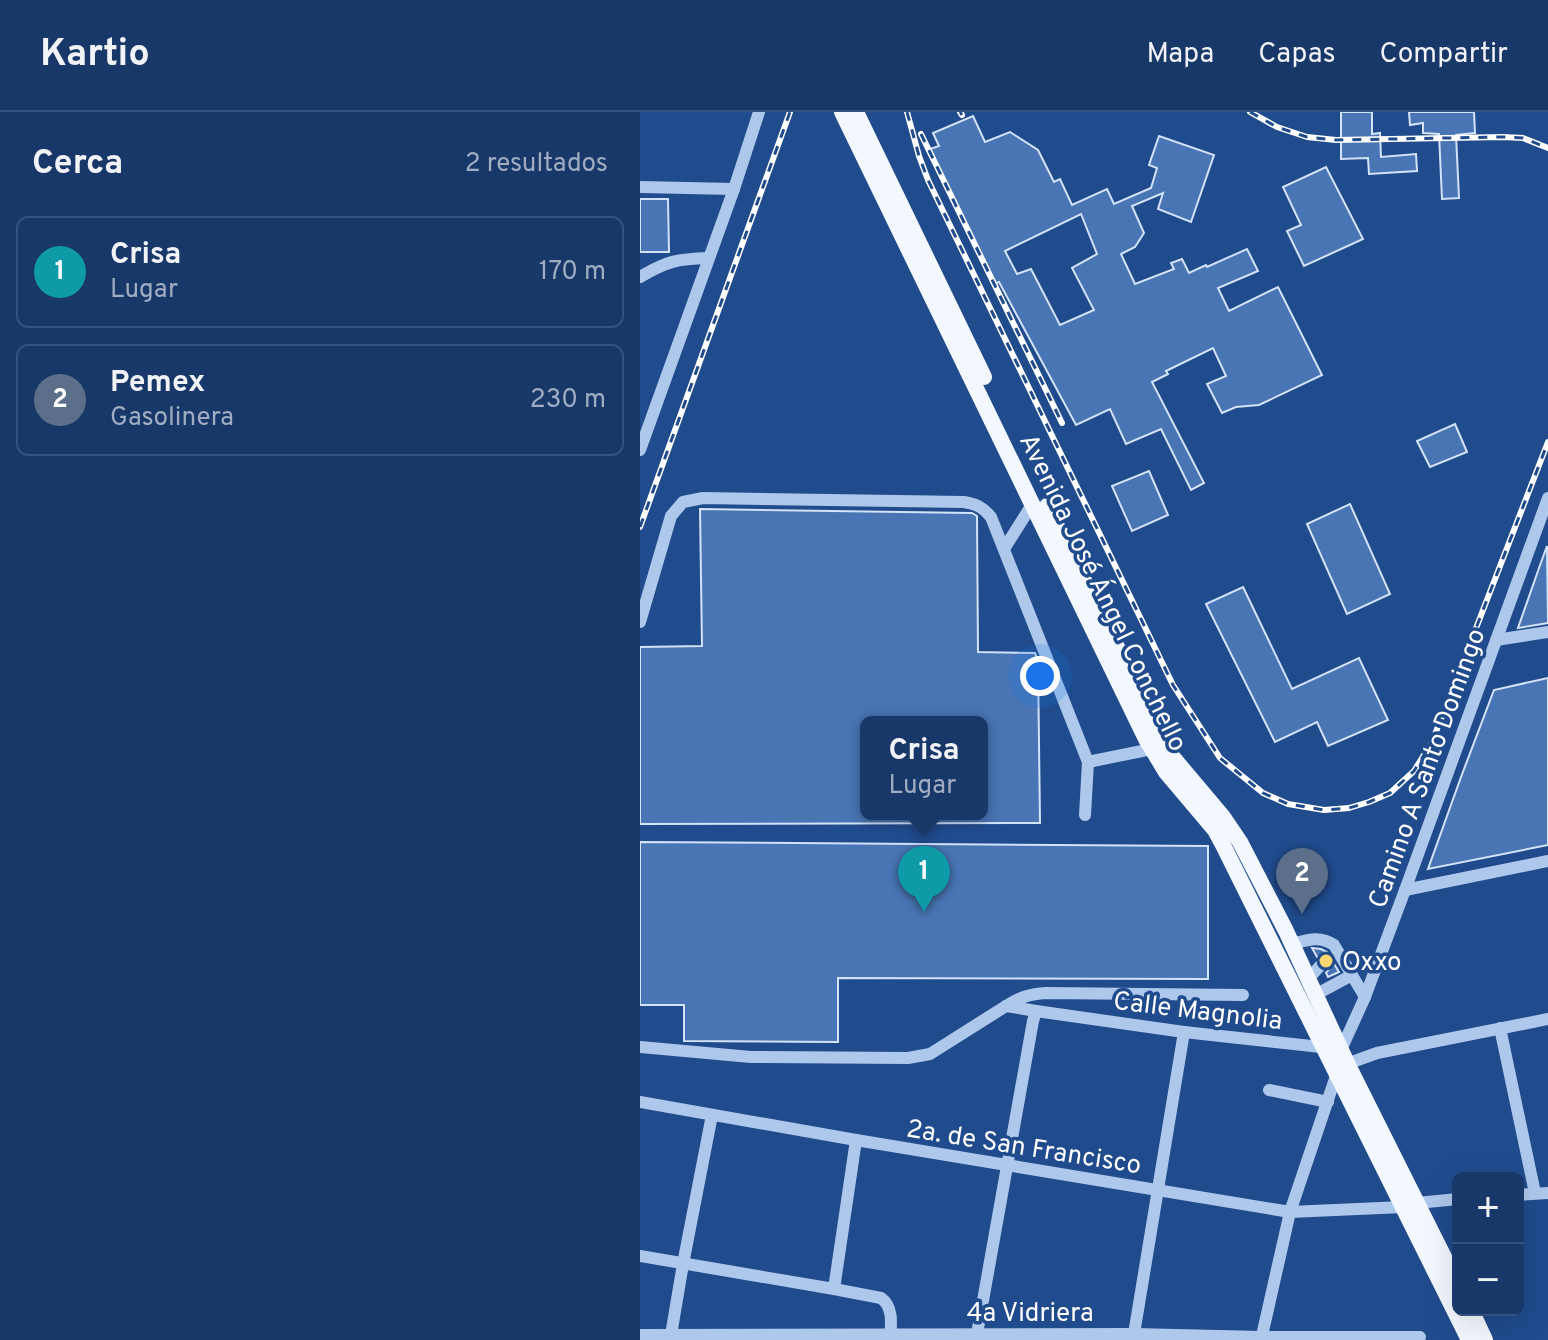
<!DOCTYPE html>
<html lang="es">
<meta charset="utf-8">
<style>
body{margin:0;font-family:Overpass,sans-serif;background:#254372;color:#f1f3f6}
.controls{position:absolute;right:24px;bottom:24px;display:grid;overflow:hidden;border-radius:12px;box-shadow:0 8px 32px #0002}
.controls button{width:72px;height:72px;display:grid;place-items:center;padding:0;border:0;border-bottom:2px solid #36527e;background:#18386a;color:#f1f3f6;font:40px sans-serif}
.you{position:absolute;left:400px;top:564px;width:28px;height:28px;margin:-20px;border:6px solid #fff;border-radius:50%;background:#1a73e8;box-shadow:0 0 0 12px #1a73e833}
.badge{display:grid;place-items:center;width:52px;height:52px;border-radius:50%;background:#8c9099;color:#fff;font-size:26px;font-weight:700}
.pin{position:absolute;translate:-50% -66px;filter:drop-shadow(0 2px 4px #0008)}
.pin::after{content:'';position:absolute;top:42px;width:28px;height:24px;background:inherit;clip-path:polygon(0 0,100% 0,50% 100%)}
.popup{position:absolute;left:220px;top:604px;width:128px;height:104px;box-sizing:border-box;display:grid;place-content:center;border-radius:12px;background:#18386a;filter:drop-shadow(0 2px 6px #0005);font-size:26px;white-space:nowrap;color:#9facc1}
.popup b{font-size:30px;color:#f1f3f6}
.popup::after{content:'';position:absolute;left:50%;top:100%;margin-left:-16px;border:16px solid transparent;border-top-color:#18386a}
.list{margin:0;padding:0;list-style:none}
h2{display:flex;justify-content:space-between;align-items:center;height:104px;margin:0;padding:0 32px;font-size:34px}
h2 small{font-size:26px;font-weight:400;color:#9facc1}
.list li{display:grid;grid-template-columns:52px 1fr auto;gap:24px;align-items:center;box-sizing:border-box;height:112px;margin:0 16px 16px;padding:0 16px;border:2px solid #36527e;border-radius:12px}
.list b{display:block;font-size:30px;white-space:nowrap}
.list p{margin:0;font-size:26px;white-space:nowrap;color:#9facc1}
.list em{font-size:26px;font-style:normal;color:#9facc1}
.map{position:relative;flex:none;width:908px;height:1228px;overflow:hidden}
header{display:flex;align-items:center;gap:48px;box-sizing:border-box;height:112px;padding:0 40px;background:#18386a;border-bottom:2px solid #36527e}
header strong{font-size:38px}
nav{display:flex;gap:44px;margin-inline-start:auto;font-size:28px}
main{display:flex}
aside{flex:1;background:#18386a}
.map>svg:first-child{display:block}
</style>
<header>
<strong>Kartio</strong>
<nav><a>Mapa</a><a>Capas</a><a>Compartir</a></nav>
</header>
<main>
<aside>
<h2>Cerca<small>2 resultados</small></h2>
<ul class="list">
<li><span class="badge" style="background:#0f9aa8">1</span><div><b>Crisa</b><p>Lugar</p></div><em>170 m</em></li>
<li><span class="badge" style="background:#5c6f8a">2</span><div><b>Pemex</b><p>Gasolinera</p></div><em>230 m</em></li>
</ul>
</aside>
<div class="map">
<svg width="908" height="1228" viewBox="0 0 908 1228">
<rect width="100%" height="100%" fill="#204b8d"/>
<g fill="#4975b4" stroke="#d3e3f9" stroke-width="2" fill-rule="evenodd">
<polygon points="701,0 732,0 732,22 740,21 741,45 776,42 777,59 729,62 728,46 701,47"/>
<polygon points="769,0 834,0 835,21 816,23 819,86 802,87 799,22 783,21 783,11 770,13"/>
<path d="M333,4L345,30L370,20L398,38L414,70L420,67L432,93L467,77L474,92L511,76L517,56L509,53L519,24L574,43L551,110L518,97L523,81L492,94L504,121L495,135L481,142L495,172L534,157L531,151L542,147L549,161L566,153L567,155L607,137L618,159L578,176L589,199L638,175L682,263L619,293L596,295L582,301L567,272L586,264L573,236L526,259L528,262L512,270L564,371L551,378L521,317L486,332L470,297L436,313L359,170L354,172L290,37L299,34L293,21ZM441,102L457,142L432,156L454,198L420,213L391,157L377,162L365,139Z"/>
<polygon points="686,55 723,127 664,154 647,119 661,113 643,75"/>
<polygon points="0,87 28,87 29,140 0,140"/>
<polygon points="815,312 827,340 790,355 777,329"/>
<polygon points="509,359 528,403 492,419 472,374"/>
<polygon points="710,392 750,482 707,502 667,412"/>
<path d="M60,397L332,401L337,404L338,540L395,541L398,549L400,711L0,712V535L62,534ZM226,610H342V702H226Z"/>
<polygon points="907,434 908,511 878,516 899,456"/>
<polygon points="603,475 652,577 719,546 748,608 688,634 677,610 635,630 566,492"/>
<polygon points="908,566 908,733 788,757 821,665 854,578"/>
<polygon points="0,730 568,734 568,867 198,866 198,930 44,929 44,893 0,893"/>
<polygon points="672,836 681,837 687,840 699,860 688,865 686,861 690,856 689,850 684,844 677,845"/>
</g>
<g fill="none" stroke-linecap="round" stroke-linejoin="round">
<polyline stroke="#41669e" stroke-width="12" stroke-dasharray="12 6" stroke-linecap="butt" points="681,853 691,844"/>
<g stroke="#aec8ec" stroke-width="12">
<polyline points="0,75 94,77"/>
<path d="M0,165C27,149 37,147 68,146"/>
<polyline points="0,338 94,77 119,0"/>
<polyline points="364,437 393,391"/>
<path d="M0,510L31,404L43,390L63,386L324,390C336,392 343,395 351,405L448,650L445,703"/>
<polyline points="856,528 908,520"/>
<polyline points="448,650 512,637"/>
<polyline points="765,778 908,749"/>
<path d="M652,832C667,828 680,823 694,833L725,885"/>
<polyline points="668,867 681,853"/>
<polyline points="675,883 712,863"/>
<path d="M366,894C380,885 390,882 406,881L603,883"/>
<polyline points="860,916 895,1081"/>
<polyline points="0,935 111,945 268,946 290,942 366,894 396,899"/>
<polyline points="700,940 725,885 765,778 908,386"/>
<polyline points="703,956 715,949 737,941 908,907"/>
<polyline points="629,978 688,990"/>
<polyline points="0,990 216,1028 650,1100 763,1095"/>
<polyline points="878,1083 908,1081"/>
<polyline points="777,1091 818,1087"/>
<path d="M0,1144L194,1177L241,1186C254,1195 251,1214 250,1228"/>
<polyline points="194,1177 216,1028"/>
<polyline points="337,1222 393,909 396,899 544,920 690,936"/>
<polyline points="0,1223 494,1222 621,1225 780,1225"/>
<polyline points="31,1223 43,1152 72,1003"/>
<polyline points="493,1228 544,920"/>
<polyline points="621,1228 650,1100 698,958"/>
</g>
<g stroke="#f3f7fe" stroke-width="16">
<polyline points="202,0 506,627 526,660 575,718 583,733 829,1228"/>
<polyline points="216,0 344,265"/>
<polyline points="407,394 530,642 583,705 600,730 646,819 708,953 818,1173"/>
<polyline points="831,1198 845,1228"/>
</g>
<g stroke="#fff" stroke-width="6">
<g id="rail">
<polyline points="267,0 279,44 288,68 533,573 580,646 623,681 648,692 684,698 709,696 729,690 750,681 774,659 792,630 908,330"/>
<polyline points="320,0 322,3"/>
<polyline points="610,0 637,15 667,25 696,28 863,25 883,26 908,36"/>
<polyline points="281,22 422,311"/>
<polyline points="0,415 150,0"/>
</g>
</g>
<use href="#rail" stroke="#204b8d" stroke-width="3" stroke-dasharray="9" stroke-linecap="butt"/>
</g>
<circle fill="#f9d66f" stroke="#204b8d" stroke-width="3" cx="686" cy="849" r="8"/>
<g text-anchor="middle" stroke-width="7" stroke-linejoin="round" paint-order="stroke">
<g font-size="26" fill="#fff" stroke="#204b8d">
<text transform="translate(464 480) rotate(64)" y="9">Avenida José Ángel Conchello</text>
<text transform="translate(786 656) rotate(-70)" y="9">Camino A Santo Domingo</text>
<text transform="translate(558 898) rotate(7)" y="9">Calle Magnolia</text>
<text transform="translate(384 1034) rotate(9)" y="9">2a. de San Francisco</text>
<text x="390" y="1209">4a Vidriera</text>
</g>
<g font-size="26" fill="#fff" stroke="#204b8d" text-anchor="start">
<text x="702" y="858">Oxxo</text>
</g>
</g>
</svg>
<div class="controls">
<button>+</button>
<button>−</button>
</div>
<div class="you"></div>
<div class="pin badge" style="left:284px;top:800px;background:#0f9aa8">1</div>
<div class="popup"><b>Crisa</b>Lugar</div>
<div class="pin badge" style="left:662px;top:802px;background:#5c6f8a">2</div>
</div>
</main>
